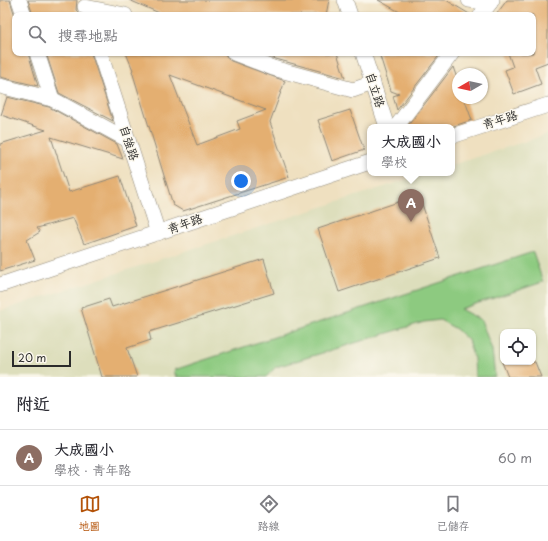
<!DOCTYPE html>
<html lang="zh-TW">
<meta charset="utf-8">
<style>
body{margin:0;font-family:"Playpen Sans","LXGW WenKai TC",sans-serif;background:#f2f2f3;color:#2b2b33}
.controls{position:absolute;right:12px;bottom:12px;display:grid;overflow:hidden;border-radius:8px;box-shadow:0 1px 3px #0004}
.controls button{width:36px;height:36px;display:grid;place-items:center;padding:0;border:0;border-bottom:1px solid #e1e1e2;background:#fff;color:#2b2b33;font:20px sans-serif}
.compass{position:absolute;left:452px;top:68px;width:36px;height:36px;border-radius:50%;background:#fff;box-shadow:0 1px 3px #0004;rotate:261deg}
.scale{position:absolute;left:12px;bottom:10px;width:59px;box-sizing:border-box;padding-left:4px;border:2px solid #2b2b2b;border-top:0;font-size:11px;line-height:14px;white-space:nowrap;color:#2b2b2b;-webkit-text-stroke:3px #fbf7ec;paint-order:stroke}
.you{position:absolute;left:241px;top:181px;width:14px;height:14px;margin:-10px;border:3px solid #fff;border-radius:50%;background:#1a73e8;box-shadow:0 0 0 6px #1a73e833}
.badge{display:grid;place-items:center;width:26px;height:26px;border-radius:50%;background:#b45309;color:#fff;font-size:13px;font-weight:700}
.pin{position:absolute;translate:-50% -33px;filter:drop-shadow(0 1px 2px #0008)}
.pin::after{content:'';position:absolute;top:21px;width:14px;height:12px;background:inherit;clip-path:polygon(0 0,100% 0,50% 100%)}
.popup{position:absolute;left:367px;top:124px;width:88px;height:52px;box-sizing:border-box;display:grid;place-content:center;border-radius:8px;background:#fff;filter:drop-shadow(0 1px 3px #0005);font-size:13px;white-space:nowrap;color:#7c7c81}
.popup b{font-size:15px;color:#2b2b33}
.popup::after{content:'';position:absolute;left:50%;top:100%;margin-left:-8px;border:8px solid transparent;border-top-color:#fff}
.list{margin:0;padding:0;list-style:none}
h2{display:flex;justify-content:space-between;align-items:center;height:52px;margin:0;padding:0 16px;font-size:17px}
h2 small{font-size:13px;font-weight:400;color:#7c7c81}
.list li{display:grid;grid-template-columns:26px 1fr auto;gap:12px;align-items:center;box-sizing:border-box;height:56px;padding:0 16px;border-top:1px solid #e1e1e2}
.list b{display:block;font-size:15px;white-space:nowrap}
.list p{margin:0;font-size:13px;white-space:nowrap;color:#7c7c81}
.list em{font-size:13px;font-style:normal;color:#7c7c81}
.icon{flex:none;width:22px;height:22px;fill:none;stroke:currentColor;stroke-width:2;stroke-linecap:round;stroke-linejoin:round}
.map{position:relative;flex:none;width:548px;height:377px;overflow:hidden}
.search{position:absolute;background:#fff;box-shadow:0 1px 3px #0004;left:12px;right:12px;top:12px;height:44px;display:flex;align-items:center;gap:10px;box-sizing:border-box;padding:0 14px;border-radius:8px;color:#7c7c81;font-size:15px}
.sheet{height:108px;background:#fff}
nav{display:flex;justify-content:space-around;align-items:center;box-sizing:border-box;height:56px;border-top:1px solid #e1e1e2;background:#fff;font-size:11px;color:#7c7c81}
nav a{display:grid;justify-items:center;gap:2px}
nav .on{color:#b45309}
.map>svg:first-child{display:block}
</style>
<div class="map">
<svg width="548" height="377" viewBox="0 0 548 377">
<rect width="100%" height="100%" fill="#fbf7ec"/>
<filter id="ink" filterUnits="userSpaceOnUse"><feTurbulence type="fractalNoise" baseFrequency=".025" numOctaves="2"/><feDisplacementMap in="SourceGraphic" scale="8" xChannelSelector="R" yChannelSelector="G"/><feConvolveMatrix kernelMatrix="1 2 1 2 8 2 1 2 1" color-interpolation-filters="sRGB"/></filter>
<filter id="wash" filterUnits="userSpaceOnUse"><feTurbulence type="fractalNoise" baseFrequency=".012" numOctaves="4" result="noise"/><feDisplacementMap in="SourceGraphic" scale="16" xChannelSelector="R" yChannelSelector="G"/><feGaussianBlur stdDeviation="0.9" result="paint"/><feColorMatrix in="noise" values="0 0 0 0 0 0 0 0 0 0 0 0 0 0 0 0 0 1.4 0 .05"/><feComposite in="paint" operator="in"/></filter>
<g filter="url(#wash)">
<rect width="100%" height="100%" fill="#efe0c0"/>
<path fill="#dddebc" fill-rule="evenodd" d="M548,134V377H0V311L427,173H452V165ZM503,332H533V362H503Z"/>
<polygon fill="#8dca80" stroke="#5c7a56" points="533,252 543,282 460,309 481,320 492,350 495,377 475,377 474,359 468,340 456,329 440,320 424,322 276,367 266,377 176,377 174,370"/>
<g id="blocks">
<g fill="#e4af71" fill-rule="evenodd">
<polygon points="0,0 10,0 15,16 15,53 28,53 38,86 0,77"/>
<polygon points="28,0 77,0 76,10 81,15 33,15"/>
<polygon points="129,0 329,0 326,15 164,15"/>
<polygon points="378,0 446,0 471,15 405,15"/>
<polygon points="507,0 548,0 548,62 535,67 541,84 514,94 505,70 513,67 508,53 533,53 533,15 496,15"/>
<polygon points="46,53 91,53 113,121 59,93"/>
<path d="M126,53H225L227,58L231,61L285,81L270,122L289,177L183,211L173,205L132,71L133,70ZM170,75L266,110L237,121L240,129L197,145Z"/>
<polygon points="259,53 337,53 345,78 276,59"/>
<polygon points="379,53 441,53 397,110 393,96 399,94 391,91"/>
<polygon points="453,67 458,81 458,98 464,98 472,120 451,127 407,127"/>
<polygon points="7,97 49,107 117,144 123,159 51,137 69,192 120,176 136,226 84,244 73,218 37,228 40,232 27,240 35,260 0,271 0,144 46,130 1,115"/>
<polygon points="350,110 364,150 332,161 318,120"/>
<polygon points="419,195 440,258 339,292 318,229"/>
<polygon points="264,259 274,293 149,332 151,340 127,348 137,377 102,377 81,308 109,299 112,307"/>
<polygon points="502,362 535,362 541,377 508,377"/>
</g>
</g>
</g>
<g filter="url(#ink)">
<use href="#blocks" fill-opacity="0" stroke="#8d8676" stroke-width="1"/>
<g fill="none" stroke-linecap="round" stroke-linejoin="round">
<g stroke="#8d8676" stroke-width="16">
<g id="minor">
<polyline points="19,0 24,15"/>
<polyline points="345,0 350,15"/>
<polyline points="469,0 490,3"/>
<polyline points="85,7 125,15"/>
<polyline points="481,15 492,0"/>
<polyline points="37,53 52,99 128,140"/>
<polyline points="100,53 158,233"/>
<polyline points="234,53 273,68 353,90 373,83"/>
<polyline points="363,53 387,127"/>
<polyline points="0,86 52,99"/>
<polyline points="396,127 452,53"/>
<polyline points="452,136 548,105"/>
<polyline points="0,285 370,162"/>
</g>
</g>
<use href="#minor" stroke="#fff" stroke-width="15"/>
</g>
</g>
<g text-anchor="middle" stroke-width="3" stroke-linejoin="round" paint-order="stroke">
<g font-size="12" fill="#2b2b2b" stroke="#fbf7ec">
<text transform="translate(375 90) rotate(72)" y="4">自立路</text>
<text transform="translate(500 120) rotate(-17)" y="4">青年路</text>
<text transform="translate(129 143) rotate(72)" y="4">自強路</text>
<text transform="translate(185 224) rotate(-19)" y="4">青年路</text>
</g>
</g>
</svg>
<div class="controls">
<button><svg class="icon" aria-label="locate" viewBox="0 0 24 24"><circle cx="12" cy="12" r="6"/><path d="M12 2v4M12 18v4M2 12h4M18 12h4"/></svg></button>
</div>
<svg class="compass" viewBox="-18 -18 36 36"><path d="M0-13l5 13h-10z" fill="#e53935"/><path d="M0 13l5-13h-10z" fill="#7c7c81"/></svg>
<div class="scale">20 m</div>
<div class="you"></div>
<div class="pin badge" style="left:411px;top:222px;background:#8d6e63">A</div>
<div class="popup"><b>大成國小</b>學校</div>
<div class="search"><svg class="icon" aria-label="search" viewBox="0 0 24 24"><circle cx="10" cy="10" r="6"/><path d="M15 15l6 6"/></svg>搜尋地點</div>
</div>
<section class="sheet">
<h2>附近<small></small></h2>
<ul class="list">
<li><span class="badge" style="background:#8d6e63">A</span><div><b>大成國小</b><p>學校 · 青年路</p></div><em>60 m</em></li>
</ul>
</section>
<nav>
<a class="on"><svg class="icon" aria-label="map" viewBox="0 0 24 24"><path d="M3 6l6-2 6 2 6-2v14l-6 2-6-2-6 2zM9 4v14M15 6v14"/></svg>地圖</a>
<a><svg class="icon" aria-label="directions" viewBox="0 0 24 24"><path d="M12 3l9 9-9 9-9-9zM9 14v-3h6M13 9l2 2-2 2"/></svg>路線</a>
<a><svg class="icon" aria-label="saved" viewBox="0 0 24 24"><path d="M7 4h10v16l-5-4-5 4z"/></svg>已儲存</a>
</nav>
